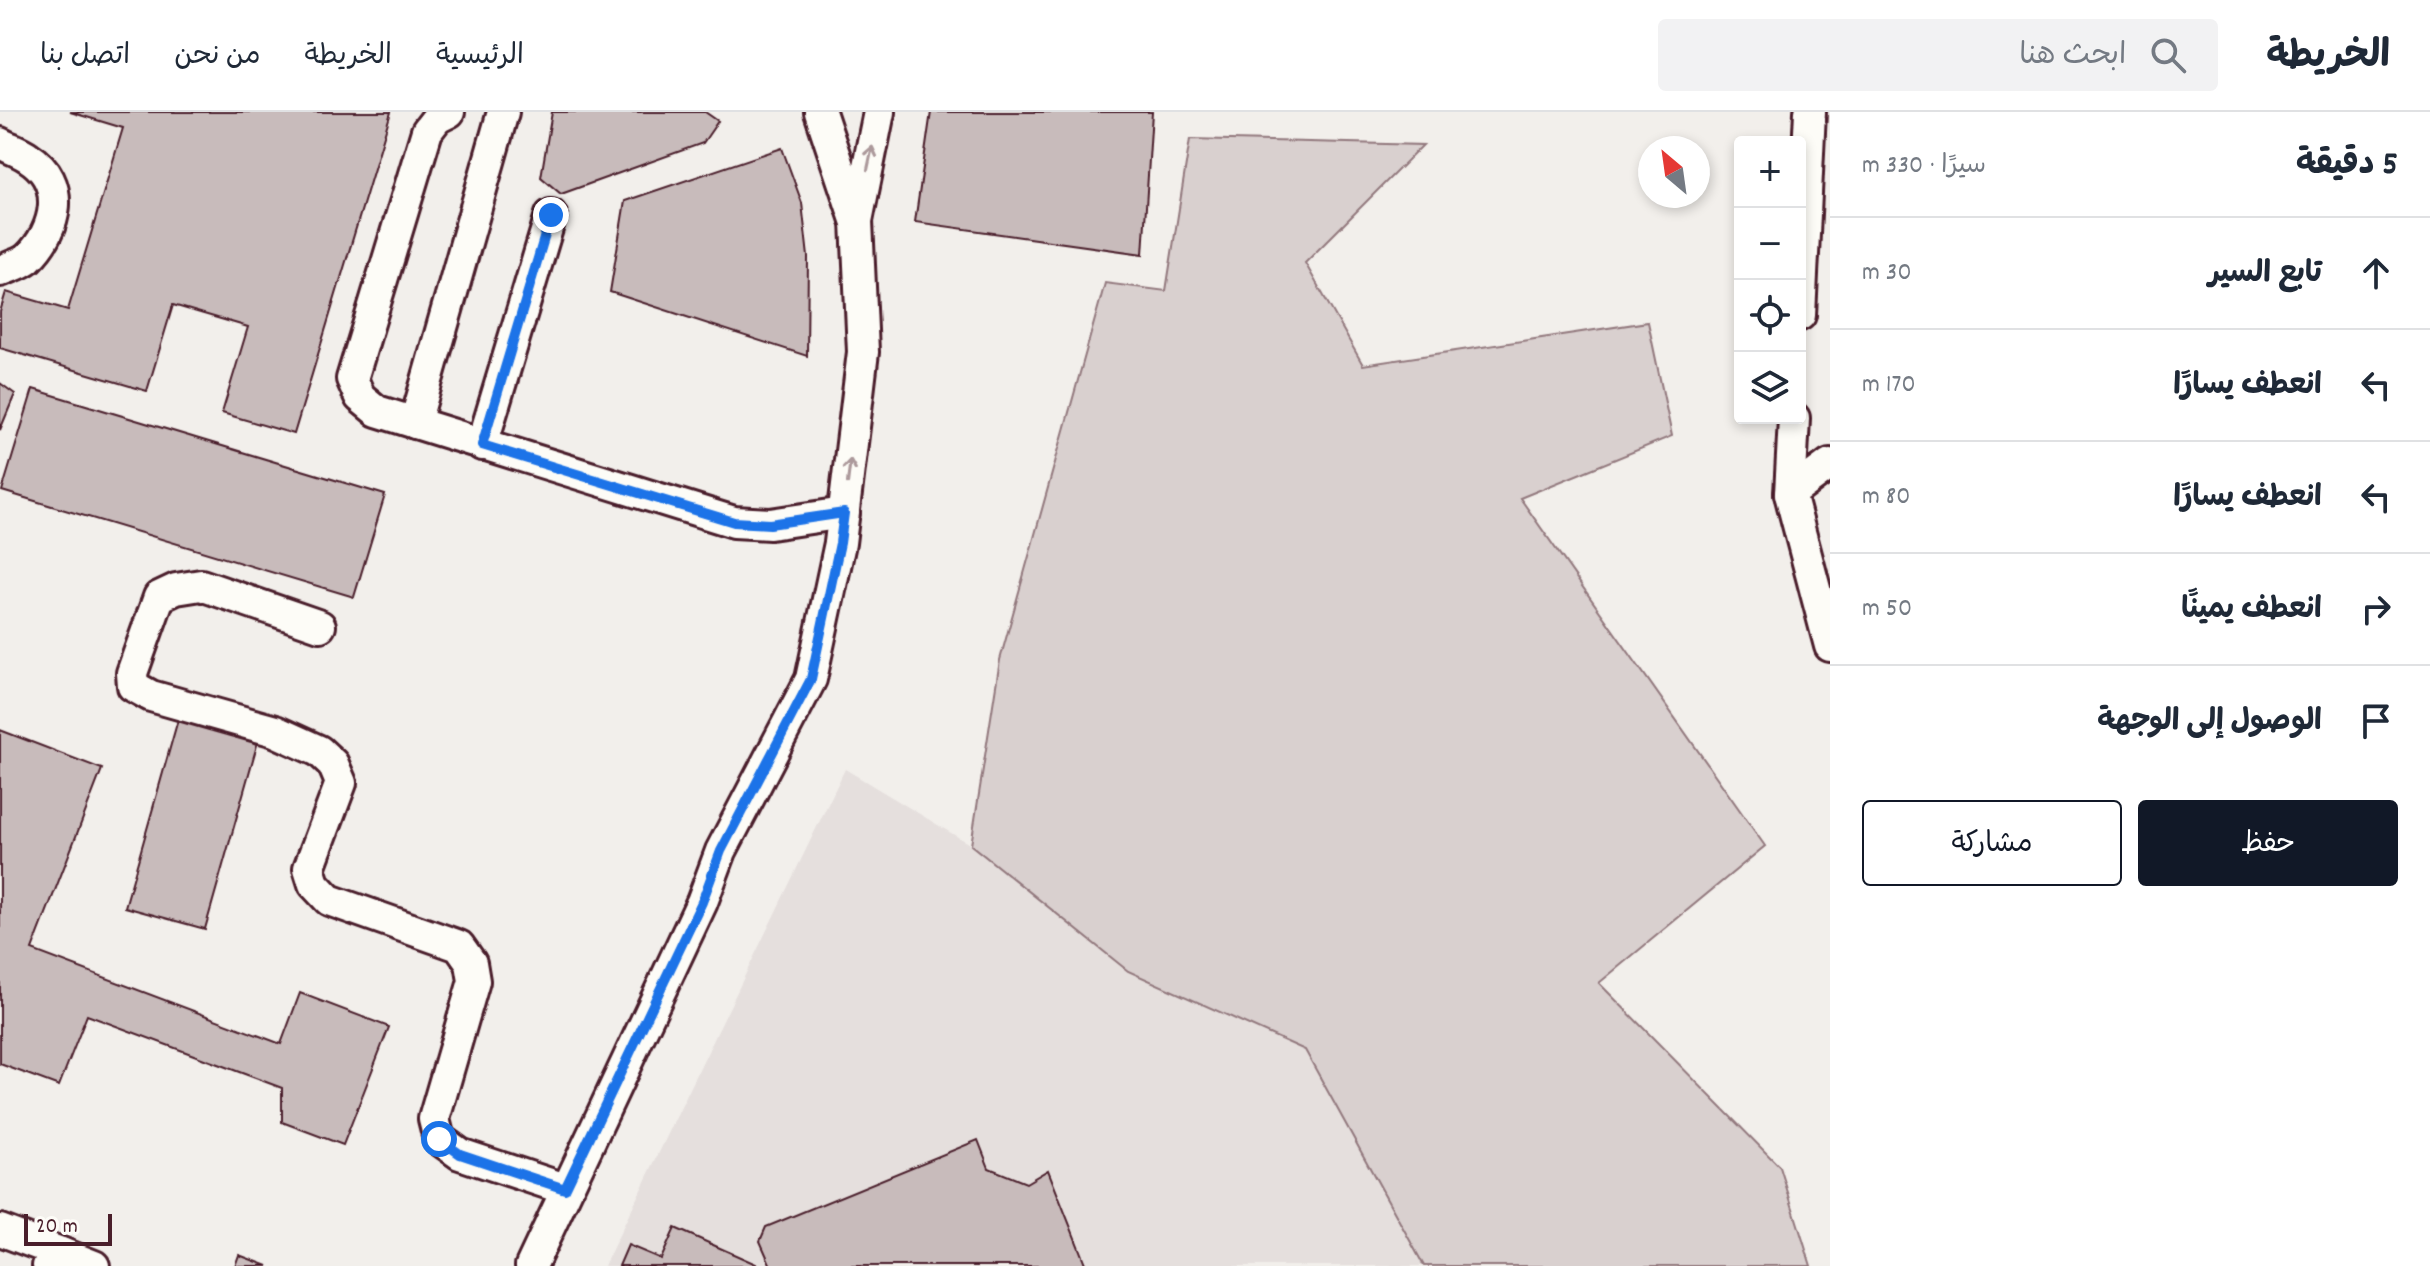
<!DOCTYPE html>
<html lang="ar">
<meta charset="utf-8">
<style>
body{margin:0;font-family:Dekko,"Playpen Sans Arabic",sans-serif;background:#f2f2f3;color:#1f2937;direction:rtl}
.controls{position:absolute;right:24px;top:24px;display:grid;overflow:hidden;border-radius:8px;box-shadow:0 4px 12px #0003}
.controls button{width:72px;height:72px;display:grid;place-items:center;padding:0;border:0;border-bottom:2px solid #e0e1e3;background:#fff;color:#1f2937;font:40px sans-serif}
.compass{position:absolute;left:1638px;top:24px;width:72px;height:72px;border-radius:50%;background:#fff;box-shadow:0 4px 12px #0003;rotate:331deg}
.scale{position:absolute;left:24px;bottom:20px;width:88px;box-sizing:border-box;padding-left:8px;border:4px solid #4a1f2b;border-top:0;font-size:22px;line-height:28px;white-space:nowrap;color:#4a1f2b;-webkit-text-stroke:6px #fdfcf7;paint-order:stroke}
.stop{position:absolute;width:24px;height:24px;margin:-18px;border:6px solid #1a73e8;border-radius:50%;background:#fff}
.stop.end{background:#1a73e8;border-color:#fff;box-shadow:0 2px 8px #0008}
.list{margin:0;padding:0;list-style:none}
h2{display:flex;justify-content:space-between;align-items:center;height:104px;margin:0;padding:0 32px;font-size:34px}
h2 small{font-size:26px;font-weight:400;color:#747a83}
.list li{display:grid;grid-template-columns:52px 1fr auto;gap:24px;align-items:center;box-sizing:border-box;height:112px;padding:0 32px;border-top:2px solid #e0e1e3}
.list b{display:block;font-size:30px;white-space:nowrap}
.list em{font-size:26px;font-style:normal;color:#747a83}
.actions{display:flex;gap:16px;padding:24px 32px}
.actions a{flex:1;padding:18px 0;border:2px solid #111827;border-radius:8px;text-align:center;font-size:28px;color:#111827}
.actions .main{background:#111827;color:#fff}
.icon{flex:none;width:44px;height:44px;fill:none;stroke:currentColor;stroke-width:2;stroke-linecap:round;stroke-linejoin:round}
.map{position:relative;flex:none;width:1830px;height:1154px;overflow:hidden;direction:ltr}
header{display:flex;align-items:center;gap:48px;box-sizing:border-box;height:112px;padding:0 40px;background:#fff;border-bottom:2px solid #e0e1e3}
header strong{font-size:38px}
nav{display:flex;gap:44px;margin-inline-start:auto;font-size:28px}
.search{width:560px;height:72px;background:#f2f2f3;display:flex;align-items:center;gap:20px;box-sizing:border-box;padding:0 28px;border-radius:8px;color:#747a83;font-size:30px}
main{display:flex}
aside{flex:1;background:#fff}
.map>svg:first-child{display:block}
</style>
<header>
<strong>الخريطة</strong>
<div class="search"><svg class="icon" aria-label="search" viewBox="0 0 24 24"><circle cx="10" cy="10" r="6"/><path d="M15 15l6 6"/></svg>ابحث هنا</div>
<nav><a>الرئيسية</a><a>الخريطة</a><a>من نحن</a><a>اتصل بنا</a></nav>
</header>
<main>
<aside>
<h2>5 دقيقة<small>سيرًا · 330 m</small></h2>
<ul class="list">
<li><svg class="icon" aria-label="ahead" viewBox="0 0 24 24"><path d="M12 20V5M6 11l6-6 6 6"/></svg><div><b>تابع السير</b></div><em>30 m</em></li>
<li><svg class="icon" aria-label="left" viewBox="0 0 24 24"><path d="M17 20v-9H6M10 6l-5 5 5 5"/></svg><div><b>انعطف يسارًا</b></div><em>170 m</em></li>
<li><svg class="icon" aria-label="left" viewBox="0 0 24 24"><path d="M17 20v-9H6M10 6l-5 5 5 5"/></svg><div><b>انعطف يسارًا</b></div><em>80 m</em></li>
<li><svg class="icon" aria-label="right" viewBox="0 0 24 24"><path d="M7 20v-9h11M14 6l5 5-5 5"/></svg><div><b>انعطف يمينًا</b></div><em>50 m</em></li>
<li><svg class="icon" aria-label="arrive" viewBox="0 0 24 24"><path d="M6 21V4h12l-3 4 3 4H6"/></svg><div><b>الوصول إلى الوجهة</b></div></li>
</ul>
<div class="actions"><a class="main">حفظ</a><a>مشاركة</a></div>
</aside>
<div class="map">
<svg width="1830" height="1154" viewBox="0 0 1830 1154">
<rect width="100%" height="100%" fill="#f2efeb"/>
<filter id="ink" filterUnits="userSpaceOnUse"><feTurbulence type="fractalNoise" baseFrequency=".0125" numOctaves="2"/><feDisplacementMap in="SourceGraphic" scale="16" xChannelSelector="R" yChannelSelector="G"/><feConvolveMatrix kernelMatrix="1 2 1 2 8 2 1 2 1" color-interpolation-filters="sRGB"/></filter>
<g filter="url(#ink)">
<polygon fill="#e5dfdd" points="845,657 971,733 1128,859 1305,937 1424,1154 604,1154"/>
<polygon fill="#d9d0cf" stroke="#92787d" stroke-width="2" points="1190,27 1423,33 1305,151 1363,253 1648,210 1672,324 1520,386 1765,734 1599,871 1780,1055 1811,1154 1424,1154 1305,938 1128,859 971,733 1000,548 1105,171 1166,179"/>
<g fill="#c8bbbb" stroke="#4a1f2b" stroke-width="2">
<polygon points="70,0 391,0 294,322 222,301 248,215 173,193 147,279 0,236 0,200 6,180 68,198 123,16"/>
<polygon points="552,0 705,0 718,9 703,31 561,82 541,65"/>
<polygon points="931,0 1152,0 1143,142 915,110"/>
<polygon points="782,36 802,91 808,145 807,244 610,180 625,89"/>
<polygon points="0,271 15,282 0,318"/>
<polygon points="33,277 385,383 354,485 2,379"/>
<polygon points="179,604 259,626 205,817 125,795"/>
<polygon points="0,618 102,657 32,838 281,932 300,881 389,915 343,1033 282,1010 282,976 87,903 59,974 0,952"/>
<polygon points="978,1028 989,1056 1026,1071 1048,1058 1086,1154 771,1154 760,1129 766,1115"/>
<polygon points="675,1116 756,1152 757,1154 619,1154 628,1133 661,1147"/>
<polygon points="239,1143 268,1154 235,1154"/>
</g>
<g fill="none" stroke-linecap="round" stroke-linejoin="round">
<g stroke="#4a1f2b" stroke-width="36">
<g id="minor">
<polyline points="449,0 437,6 427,19 352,267 360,285 377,299 734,410 770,412 844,401"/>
<polyline points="820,0 856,108"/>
<path d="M0,31C9,36 20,39 28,45C68,70 57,118 28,146C21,152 9,155 0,159"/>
<polyline points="1800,203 1810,0"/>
<polyline points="1794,306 1790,382 1830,534"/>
<polyline points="415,311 503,0"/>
<polyline points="482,333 551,103"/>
<polyline points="1790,382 1830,352"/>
<polyline points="320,514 201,473 176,477 159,485 132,561 133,574 151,584 275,619 319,639 333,652 341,671 309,756 314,772 329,788 459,834 471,851 474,869 434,1007 439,1027 460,1042 565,1077"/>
<polyline points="0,1118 61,1141"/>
<polyline points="48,1154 61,1141 94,1154"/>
<polyline points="531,1154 702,790 721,739 811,567 840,431 863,240 857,109 879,0"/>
</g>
</g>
<use href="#minor" stroke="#fdfcf7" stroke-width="30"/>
</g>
<defs><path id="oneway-shaft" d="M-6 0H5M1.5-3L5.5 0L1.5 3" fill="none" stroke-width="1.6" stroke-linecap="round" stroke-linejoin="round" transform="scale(2)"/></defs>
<g stroke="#ac999b">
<use href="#oneway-shaft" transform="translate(870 46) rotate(-78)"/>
<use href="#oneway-shaft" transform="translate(849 359) rotate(-83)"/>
</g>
</g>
<g fill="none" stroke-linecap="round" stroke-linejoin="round" filter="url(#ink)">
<polyline stroke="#1a73e8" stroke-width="10" points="439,1027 460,1042 565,1077 702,790 721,739 811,567 840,431 844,401 770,412 734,410 482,333 551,103"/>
</g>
</svg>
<div class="controls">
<button>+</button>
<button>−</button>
<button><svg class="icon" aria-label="locate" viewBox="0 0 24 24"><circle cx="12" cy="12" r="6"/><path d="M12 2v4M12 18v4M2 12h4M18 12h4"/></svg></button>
<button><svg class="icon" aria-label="layers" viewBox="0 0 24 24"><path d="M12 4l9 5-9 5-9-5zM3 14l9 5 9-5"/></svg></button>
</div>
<svg class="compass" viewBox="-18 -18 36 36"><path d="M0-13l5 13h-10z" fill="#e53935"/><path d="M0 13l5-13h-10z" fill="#747a83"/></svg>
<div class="scale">20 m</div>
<div class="stop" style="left:439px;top:1027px"></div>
<div class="stop end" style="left:551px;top:103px"></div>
</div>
</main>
